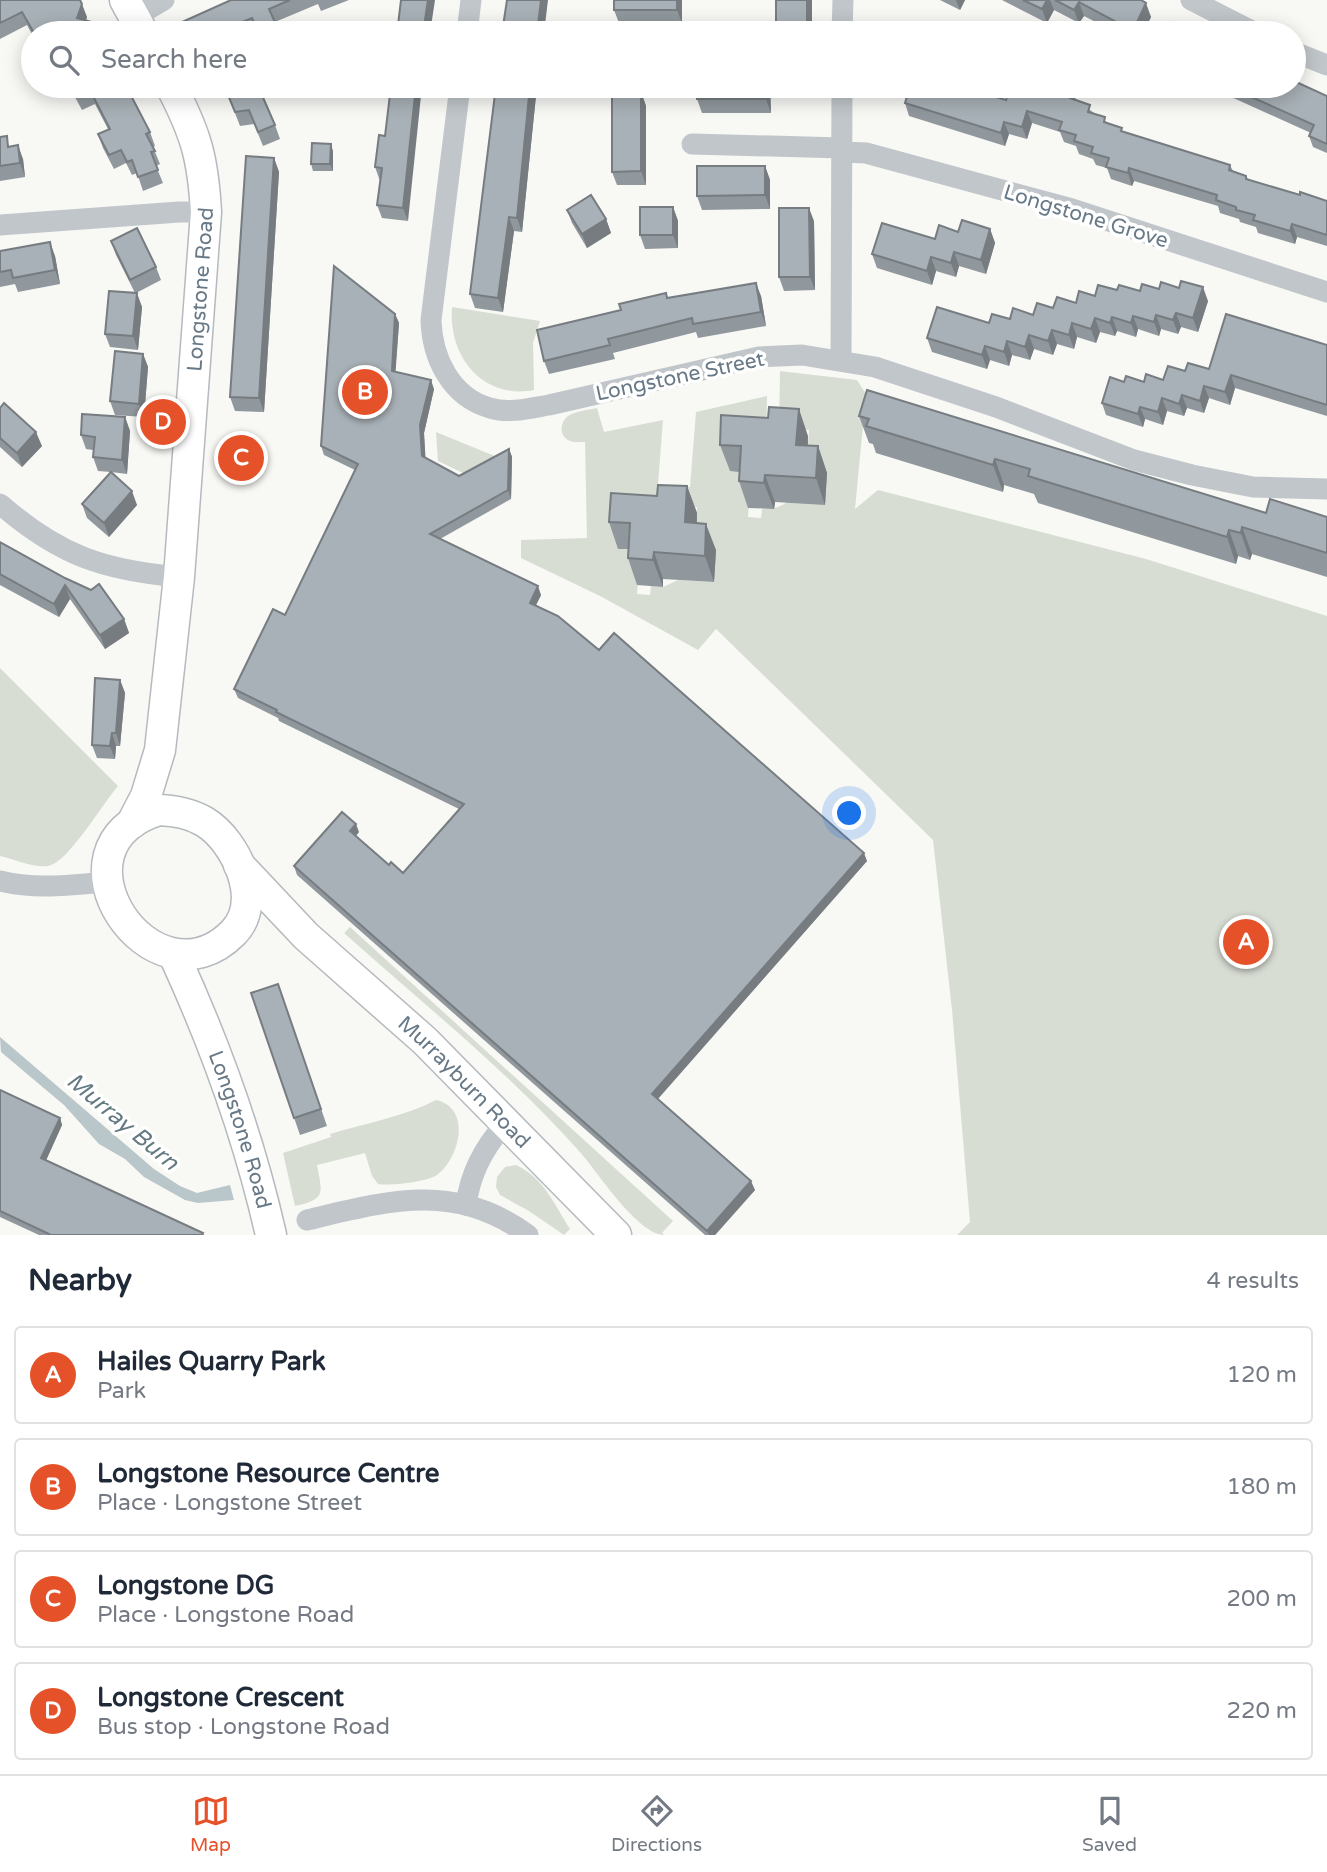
<!DOCTYPE html>
<meta charset="utf-8">
<style>
body{margin:0;font-family:"Varela Round",sans-serif;background:#f2f2f3;color:#1f2937}
.you{position:absolute;left:850px;top:814px;width:24px;height:24px;margin:-18px;border:5px solid #fff;border-radius:50%;background:#1a73e8;box-shadow:0 0 0 10px #1a73e833}
.badge{display:grid;place-items:center;width:46px;height:46px;border-radius:50%;background:#e55128;color:#fff;font-size:23px;font-weight:700}
.pin{position:absolute;translate:-50% -50%;border:4px solid #fff;box-shadow:0 2px 7px #0006}
.list{margin:0;padding:0;list-style:none}
h2{display:flex;justify-content:space-between;align-items:center;height:91px;margin:0;padding:0 28px;font-size:30px}
h2 small{font-size:23px;font-weight:400;color:#747a83}
.list li{display:grid;grid-template-columns:46px 1fr auto;gap:21px;align-items:center;box-sizing:border-box;height:98px;margin:0 14px 14px;padding:0 14px;border:2px solid #e0e1e3;border-radius:7px}
.list b{display:block;font-size:26px;white-space:nowrap}
.list p{margin:0;font-size:23px;white-space:nowrap;color:#747a83}
.list em{font-size:23px;font-style:normal;color:#747a83}
.icon{flex:none;width:38px;height:38px;fill:none;stroke:currentColor;stroke-width:2;stroke-linecap:round;stroke-linejoin:round}
.map{position:relative;flex:none;width:1327px;height:1235px;overflow:hidden}
.search{position:absolute;background:#fff;box-shadow:0 4px 18px #0003;left:21px;right:21px;top:21px;height:77px;display:flex;align-items:center;gap:18px;box-sizing:border-box;padding:0 24px;border-radius:38px;color:#747a83;font-size:26px}
.sheet{height:539px;background:#fff}
nav{display:flex;justify-content:space-around;align-items:center;box-sizing:border-box;height:98px;border-top:2px solid #e0e1e3;background:#fff;font-size:19px;color:#747a83}
nav a{display:grid;justify-items:center;gap:4px}
nav .on{color:#e55128}
.map>svg:first-child{display:block}
</style>
<div class="map">
<svg width="1327" height="1235" viewBox="0 0 1327 1235">
<rect width="100%" height="100%" fill="#f8f8f5"/>
<g fill="#d8ddd4">
<path d="M452,307L540,321L533,343L534,390C482,400 448,356 452,307Z"/>
<path d="M780,371L857,380L866,394L855,509L878,490L1146,559L1327,616V1235H957L970,1222L952,1010L933,840L716,629L698,650L602,597L521,558V540L587,538L585,442C580,442 573,443 568,440C559,435 560,422 568,416C576,411 588,410 597,408L604,432L663,420L655,522L640,550L637,594L650,595L651,586L663,587L678,580L714,582L695,549L697,507L683,506L671,487H690L696,412L767,396L766,444L751,473L748,517L761,518L762,509C805,511 807,462 809,430L794,429L779,434Z"/>
<polygon points="436,432 497,457 465,474 438,461"/>
<path d="M0,668L118,786C103,803 68,863 48,866C32,868 15,859 0,856Z"/>
<path d="M350,927L673,1221L662,1233L664,1235C637,1234 597,1171 579,1151C508,1071 423,1004 344,933Z"/>
<path d="M436,1100C472,1108 460,1158 437,1175C427,1182 390,1186 378,1184L372,1176L365,1153L317,1165C322,1193 327,1199 295,1206L283,1153L331,1137L330,1134C366,1123 403,1117 436,1100Z"/>
<path d="M516,1165C544,1178 554,1204 570,1229L564,1235L529,1211L500,1195L496,1187L497,1177L505,1167Z"/>
</g>
<polygon fill="#b9c6ca" points="0,1037 154,1169 180,1186 197,1193 230,1185 234,1200 198,1203 185,1200 144,1177 125,1159 99,1144 64,1105 1,1052"/>
<g fill="none" stroke-linecap="round" stroke-linejoin="round">
<g stroke="#b4babe" stroke-width="33">
<g id="secondary">
<polyline points="125,0 143,33"/>
<path d="M159,810C175,811 190,813 205,822C237,842 264,902 233,933C153,1013 39,847 159,810Z"/>
<path id="s1" d="M132,823L146,796L160,750L179,577L206,212C203,158 196,134 171,86"/>
<path id="s2" d="M239,865L306,936L425,1041L616,1235"/>
<path id="s3" d="M174,955C216,1046 249,1138 271,1235"/>
</g>
</g>
<g stroke="#c1c6ca" stroke-width="21">
<polyline points="1191,0 1256,33"/>
<polyline points="135,17 164,0"/>
<polyline points="467,33 471,0"/>
<polyline points="842,33 843,0"/>
<polyline points="1294,52 1327,65"/>
<path d="M460,86L431,320C432,358 451,397 490,408C508,414 531,408 549,405L759,357L802,355L875,367L996,407L1134,460L1192,475L1253,487L1327,489"/>
<polyline points="692,144 842,148"/>
<polyline points="842,152 866,153 1072,209 1327,292"/>
<polyline points="0,225 179,212 206,212"/>
<polyline points="841,360 842,86"/>
<path d="M0,504C59,555 102,570 179,577"/>
<path d="M0,881C35,890 71,885 106,882"/>
<path d="M466,1205C470,1174 484,1147 505,1124"/>
<path d="M307,1220C387,1201 455,1181 528,1235"/>
</g>
<use href="#secondary" stroke="#fff" stroke-width="30"/>
</g>
<g fill="#90989d">
<polygon points="0,0 87,17 86,20 92,22 97,33 33,33 33,36 27,25 0,39"/>
<polygon points="231,0 349,0 321,11 318,4 275,22 280,33 258,33 257,31 252,33 186,33 182,22"/>
<polygon points="614,0 682,0 682,23 619,23 614,10"/>
<polygon points="940,0 965,0 960,10"/>
<polygon points="1002,0 1141,0 1151,17 1143,33 1117,33 1084,16 1079,23 1054,10 1047,23"/>
<polygon points="69,86 126,86 150,132 155,146 153,147 160,164 156,166 163,183 143,191 137,173 132,175 126,163 114,169 103,148 98,134 108,129 95,104 82,110"/>
<polygon points="496,86 537,86 522,232 514,231 503,312 475,308 470,294"/>
<polygon points="770,86 771,113 702,113 697,99"/>
<polygon points="897,86 959,86 1006,100 1029,95 1072,91 1076,100 1108,123 1124,132 1230,165 1233,171 1246,176 1248,179 1300,195 1327,201 1327,246 1297,237 1295,244 1258,233 1256,227 1240,222 1239,219 1220,213 1218,206 1134,181 1132,186 1111,179 1107,168 1096,165 1093,159 1079,154 1076,146 1064,142 1060,132 1032,123 1027,139 1009,134 1005,146 909,116 905,103 907,94 899,92"/>
<polygon points="1207,86 1294,86 1327,96 1327,153 1313,147 1309,136 1311,133"/>
<polygon points="641,92 646,106 646,185 617,185 612,172"/>
<polygon points="228,95 275,125 280,139 263,146 254,124 240,126"/>
<polygon points="385,136 408,221 382,218 377,205 380,181 375,167"/>
<polygon points="0,137 23,159 25,177 0,181"/>
<polygon points="333,151 333,171 313,171 311,164"/>
<polygon points="274,158 279,172 264,412 235,411 230,397"/>
<polygon points="765,166 770,180 770,209 702,210 697,196"/>
<polygon points="673,207 678,221 678,248 645,249 640,235"/>
<polygon points="567,210 606,219 611,233 587,248 572,223"/>
<polygon points="814,221 815,290 784,291 779,277"/>
<polygon points="990,229 995,243 986,274 959,266 956,277 936,271 932,285 877,268 872,254 935,239 958,232"/>
<polygon points="111,241 156,267 161,280 136,293 142,307 138,350 110,347 105,334 135,293 116,255"/>
<polygon points="0,251 55,256 60,284 18,292 15,284 0,287"/>
<polygon points="1159,289 1208,301 1198,332 1181,327 1178,334 1161,329 1159,336 1138,329 1136,337 1117,331 1115,336 1100,332 1096,343 1077,337 1074,349 1057,344 1053,355 1034,349 1030,360 1012,355 1009,366 990,360 987,369 932,352 927,338 989,323 1033,315 1053,308 1076,303 1095,296 1117,290 1140,291"/>
<polygon points="761,296 766,326 698,338 696,332 613,353 615,359 549,374 544,361 668,298"/>
<polygon points="395,314 399,323 395,372 434,389 424,433 425,457 459,476 509,449 512,457 511,499 440,539 541,595 536,605 599,650 867,861 658,1099 755,1190 715,1235 705,1235 297,875 294,866 359,832 356,836 389,865 403,873 459,809 279,721 278,718 238,698 234,689 285,615 355,470 324,455 321,446"/>
<polygon points="1327,345 1327,416 1235,388 1230,405 1209,398 1204,413 1187,408 1184,416 1167,411 1163,425 1145,419 1143,427 1106,415 1102,403 1124,382 1144,382 1163,380 1185,371 1209,369"/>
<polygon points="143,354 148,367 144,417 115,415 110,401"/>
<polygon points="0,408 42,446 22,467 0,447"/>
<polygon points="859,416 1266,513 1327,517 1327,577 1252,554 1250,560 1238,556 1236,564 1038,503 1034,494 1004,485 1003,492 876,453 873,444 869,443"/>
<polygon points="125,417 130,431 127,474 111,472 137,505 109,537 87,518 82,504 111,472 98,471 93,457 93,450 86,449 81,435"/>
<polygon points="808,436 808,446 818,446 827,473 825,505 775,502 774,509 748,508 739,481 739,472 730,471 720,445"/>
<polygon points="687,486 697,513 697,523 716,550 714,582 663,579 663,587 637,585 628,558 628,549 618,549 609,522 657,496"/>
<polygon points="0,542 124,619 129,633 105,649 70,599 59,617 0,585"/>
<polygon points="120,680 125,693 120,746 116,746 115,759 97,758 92,745"/>
<polygon points="278,984 327,1126 300,1135 251,993"/>
<polygon points="0,1090 60,1118 62,1125 46,1160 203,1233 204,1235 39,1235 0,1217"/>
</g>
<g fill="#767c80">
<polygon points="428,0 435,0 430,33 423,33"/>
<polygon points="541,0 548,0 544,33 537,33"/>
<polygon points="677,0 682,0 682,23 677,10"/>
<rect x="807" y="0" width="5" height="33"/>
<polygon points="956,0 965,0 960,10"/>
<polygon points="1047,0 1050,0 1054,10 1047,23 1042,9"/>
<polygon points="1079,2 1084,16 1079,23 1074,10"/>
<polygon points="1146,3 1151,17 1143,33 1134,33 1133,31"/>
<polygon points="82,4 87,17 82,31 77,18"/>
<polygon points="416,86 422,86 408,221 403,208"/>
<polygon points="530,86 537,86 522,232 517,218"/>
<polygon points="766,86 770,86 771,113 766,99"/>
<polygon points="1072,91 1077,103 1070,98"/>
<polygon points="641,92 646,106 646,185 641,171"/>
<polygon points="1027,111 1032,123 1027,139 1022,127"/>
<polygon points="1004,122 1009,134 1005,146 1001,133"/>
<polygon points="331,144 333,151 333,171 330,164"/>
<polygon points="18,145 23,159 25,177 20,163"/>
<polygon points="274,158 279,172 264,412 259,398"/>
<polygon points="765,166 770,180 770,209 765,195"/>
<polygon points="1129,168 1134,181 1132,186 1128,173"/>
<polygon points="673,207 678,221 678,248 673,235"/>
<polygon points="809,208 814,221 815,290 810,277"/>
<polygon points="509,217 514,231 503,312 498,298"/>
<polygon points="606,219 611,233 587,248 582,234"/>
<polygon points="1292,224 1297,237 1295,244 1290,231"/>
<polygon points="990,229 995,243 986,274 981,260"/>
<polygon points="50,242 55,256 60,284 55,270"/>
<polygon points="954,252 959,266 956,277 951,263"/>
<polygon points="931,257 936,271 932,285 927,271"/>
<polygon points="756,283 761,296 766,326 761,312"/>
<polygon points="1203,287 1208,301 1198,332 1193,318"/>
<polygon points="137,293 142,307 138,350 133,336"/>
<polygon points="1176,313 1181,327 1178,334 1173,320"/>
<polygon points="395,314 399,323 395,380 392,371"/>
<polygon points="1156,315 1161,329 1159,336 1154,322"/>
<polygon points="1133,316 1138,329 1136,337 1131,323"/>
<polygon points="1112,317 1117,331 1115,336 1110,323"/>
<polygon points="1095,318 1100,332 1096,343 1091,329"/>
<polygon points="1072,323 1077,337 1074,349 1069,335"/>
<polygon points="1052,330 1057,344 1053,355 1048,341"/>
<polygon points="1029,335 1034,349 1030,360 1025,347"/>
<polygon points="1007,341 1012,355 1009,366 1004,352"/>
<polygon points="985,346 990,360 987,369 982,355"/>
<polygon points="143,354 148,367 144,417 139,404"/>
<polygon points="1231,375 1235,388 1230,405 1225,392"/>
<polygon points="431,380 434,389 424,433 426,465 422,456 420,425"/>
<polygon points="1204,386 1209,398 1204,413 1200,401"/>
<polygon points="1182,395 1187,408 1184,416 1179,404"/>
<polygon points="1162,398 1167,411 1163,425 1158,412"/>
<polygon points="1140,407 1145,419 1143,427 1138,414"/>
<polygon points="799,409 808,436 806,472 796,445"/>
<polygon points="125,417 130,431 127,474 122,460"/>
<polygon points="36,432 42,446 22,467 17,453"/>
<polygon points="818,446 827,473 825,505 816,478"/>
<polygon points="509,449 512,457 511,499 508,490"/>
<polygon points="995,459 1004,485 1003,492 993,465"/>
<polygon points="765,475 775,502 774,509 764,483"/>
<polygon points="687,486 697,513 695,549 685,522"/>
<polygon points="132,491 137,505 109,537 104,523"/>
<polygon points="706,524 716,550 714,582 705,556"/>
<polygon points="1242,527 1252,554 1250,560 1241,533"/>
<polygon points="1229,530 1238,556 1236,564 1227,537"/>
<polygon points="654,552 663,579 663,587 653,560"/>
<polygon points="65,585 70,599 59,617 54,604"/>
<polygon points="538,586 541,595 533,611 530,603"/>
<polygon points="124,619 129,633 105,649 100,635"/>
<polygon points="120,680 125,693 120,746 116,733"/>
<polygon points="112,733 116,746 115,759 110,746"/>
<polygon points="356,824 359,832 353,839 350,831"/>
<polygon points="864,853 867,861 655,1102 652,1094"/>
<polygon points="60,1118 62,1125 44,1165 41,1158"/>
<polygon points="751,1181 755,1190 715,1235 709,1235 707,1231"/>
</g>
<g fill="#a8b1b7" stroke="#767c80" stroke-width="2">
<polygon points="0,0 80,0 82,4 77,18 92,22 96,30 95,33 34,33 22,12 0,23"/>
<polygon points="231,0 290,0 269,9 280,33 259,33 252,18 215,33 187,33 182,22"/>
<polygon points="401,0 428,0 423,33 397,33"/>
<polygon points="507,0 541,0 537,33 502,33"/>
<rect x="614" y="0" width="63" height="10"/>
<rect x="776" y="0" width="31" height="33"/>
<polygon points="1023,0 1047,0 1042,9"/>
<polygon points="1055,0 1141,0 1146,3 1133,31 1079,2 1074,10"/>
<polygon points="1170,22 1194,33 1164,33"/>
<polygon points="889,23 911,30 910,33 886,33"/>
<polygon points="1294,81 1327,96 1327,144 1309,136 1314,125 1227,86 1294,86"/>
<polygon points="71,86 126,86 150,132 146,134 155,151 151,152 158,170 138,177 132,160 127,162 121,150 109,155 98,134 110,129 90,90 77,97"/>
<polygon points="249,86 258,86 275,125 258,132 249,110 235,112 228,95"/>
<polygon points="391,86 416,86 403,208 377,205 382,168 375,167 379,135 385,136"/>
<polygon points="496,86 530,86 517,218 509,217 498,298 470,294"/>
<rect x="697" y="86" width="69" height="13"/>
<polygon points="910,86 959,86 1006,100 1010,89 1029,95 1031,86 1057,86 1072,91 1070,98 1090,105 1088,112 1105,117 1104,122 1122,128 1121,131 1230,165 1229,170 1246,176 1246,179 1300,195 1300,192 1327,201 1327,235 1292,224 1290,231 1253,220 1255,215 1236,210 1236,207 1216,200 1217,195 1129,168 1128,173 1106,167 1109,158 1091,153 1093,147 1074,141 1076,135 1059,130 1062,122 1027,111 1022,127 1004,122 1001,133 905,103"/>
<polygon points="612,92 641,92 641,171 612,172"/>
<polygon points="7,136 8,147 18,145 20,163 0,166 0,137"/>
<polygon points="312,143 331,144 330,164 311,164"/>
<polygon points="246,156 274,158 259,398 230,397"/>
<polygon points="697,166 765,166 765,195 697,196"/>
<polygon points="591,195 606,219 582,234 567,210"/>
<rect x="640" y="207" width="33" height="28"/>
<polygon points="779,208 809,208 810,277 779,277"/>
<polygon points="962,220 990,229 981,260 954,252 951,263 931,257 927,271 872,254 882,223 935,239 939,225 958,232"/>
<polygon points="137,228 156,267 130,280 111,241"/>
<polygon points="50,242 55,270 13,278 11,270 0,272 0,251"/>
<polygon points="334,266 395,314 392,371 431,380 420,425 422,456 459,476 509,449 508,490 430,534 538,586 530,603 558,616 599,650 614,633 864,853 652,1094 751,1181 707,1231 294,866 342,812 356,824 350,831 389,865 391,862 403,873 464,804 276,712 277,710 234,689 273,609 285,615 358,464 321,446"/>
<polygon points="1181,281 1203,287 1193,318 1176,313 1173,320 1156,315 1154,322 1133,316 1131,323 1112,317 1110,323 1095,318 1091,329 1072,323 1069,335 1052,330 1048,341 1029,335 1025,347 1007,341 1004,352 985,346 982,355 927,338 937,307 989,323 992,314 1010,319 1013,308 1033,315 1037,303 1053,308 1057,297 1076,303 1079,291 1095,296 1098,285 1117,290 1119,285 1140,291 1142,284 1159,289 1161,282 1179,288"/>
<polygon points="756,283 761,312 693,324 692,318 608,339 610,345 544,361 537,330 621,310 619,304 666,293 667,298"/>
<polygon points="109,291 137,293 133,336 105,334"/>
<polygon points="1226,314 1327,345 1327,405 1231,375 1225,392 1204,386 1200,401 1182,395 1179,404 1162,398 1158,412 1140,407 1138,414 1102,403 1110,377 1124,382 1126,376 1144,382 1146,374 1163,380 1168,366 1185,371 1188,363 1209,369"/>
<polygon points="115,351 143,354 139,404 110,401"/>
<polygon points="867,390 1266,513 1270,499 1327,517 1327,553 1242,527 1241,533 1229,530 1227,537 1028,476 1030,469 995,459 993,465 866,426 869,419 859,416"/>
<polygon points="4,403 36,432 17,453 0,438 0,408"/>
<polygon points="769,407 799,409 796,445 818,446 816,478 765,475 764,483 739,481 741,446 720,445 721,415 768,418"/>
<polygon points="82,414 125,417 122,460 93,457 95,437 81,435"/>
<polygon points="111,472 132,491 104,523 82,504"/>
<polygon points="658,485 687,486 685,522 706,524 705,556 654,552 653,560 628,558 630,523 609,522 611,493 657,496"/>
<polygon points="0,542 65,578 91,590 99,584 124,619 100,635 65,585 54,604 0,574"/>
<polygon points="95,678 120,680 116,733 112,733 110,746 92,745"/>
<polygon points="278,984 321,1109 294,1118 251,993"/>
<polygon points="0,1090 60,1118 41,1158 203,1233 202,1235 51,1235 0,1211"/>
</g>
<g text-anchor="middle" stroke-width="7" stroke-linejoin="round" paint-order="stroke">
<g font-size="21" fill="#677987" stroke="#fff">
<text transform="translate(1086 216) rotate(17)" y="7">Longstone Grove</text>
<text dy="7" stroke="none"><textPath href="#s1" startOffset="541">Longstone Road</textPath></text>
<text transform="translate(680 376) rotate(-12)" y="7">Longstone Street</text>
<text dy="7" stroke="none"><textPath href="#s2" startOffset="313">Murrayburn Road</textPath></text>
<text dy="7" stroke="none"><textPath href="#s3" startOffset="187">Longstone Road</textPath></text>
</g>
<g font-size="23" font-style="italic" fill="#637a82" stroke="#fff">
<text transform="translate(123 1121) rotate(40)" y="8">Murray Burn</text>
</g>
</g>
</svg>
<div class="you"></div>
<div class="pin badge" style="left:1246px;top:942px">A</div>
<div class="pin badge" style="left:365px;top:392px">B</div>
<div class="pin badge" style="left:241px;top:458px">C</div>
<div class="pin badge" style="left:163px;top:422px">D</div>
<div class="search"><svg class="icon" aria-label="search" viewBox="0 0 24 24"><circle cx="10" cy="10" r="6"/><path d="M15 15l6 6"/></svg>Search here</div>
</div>
<section class="sheet">
<h2>Nearby<small>4 results</small></h2>
<ul class="list">
<li><span class="badge">A</span><div><b>Hailes Quarry Park</b><p>Park</p></div><em>120 m</em></li>
<li><span class="badge">B</span><div><b>Longstone Resource Centre</b><p>Place · Longstone Street</p></div><em>180 m</em></li>
<li><span class="badge">C</span><div><b>Longstone DG</b><p>Place · Longstone Road</p></div><em>200 m</em></li>
<li><span class="badge">D</span><div><b>Longstone Crescent</b><p>Bus stop · Longstone Road</p></div><em>220 m</em></li>
</ul>
</section>
<nav>
<a class="on"><svg class="icon" aria-label="map" viewBox="0 0 24 24"><path d="M3 6l6-2 6 2 6-2v14l-6 2-6-2-6 2zM9 4v14M15 6v14"/></svg>Map</a>
<a><svg class="icon" aria-label="directions" viewBox="0 0 24 24"><path d="M12 3l9 9-9 9-9-9zM9 14v-3h6M13 9l2 2-2 2"/></svg>Directions</a>
<a><svg class="icon" aria-label="saved" viewBox="0 0 24 24"><path d="M7 4h10v16l-5-4-5 4z"/></svg>Saved</a>
</nav>
